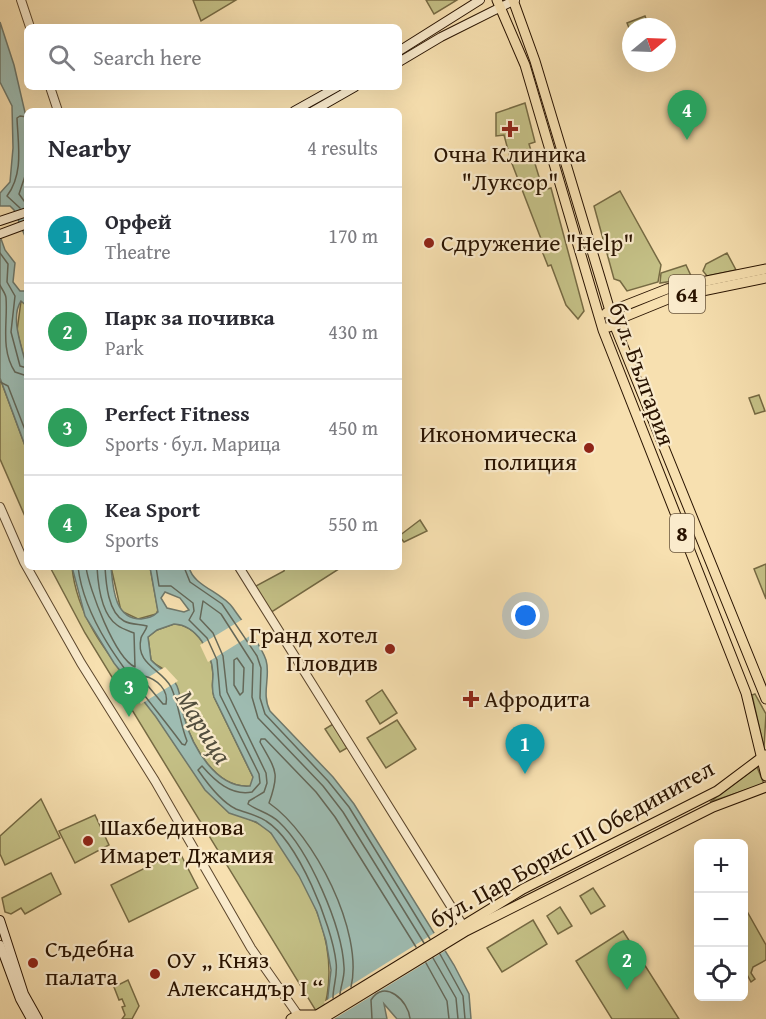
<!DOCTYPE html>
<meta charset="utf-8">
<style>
body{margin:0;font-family:"Gentium Book Plus",serif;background:#f7f7f7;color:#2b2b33}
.controls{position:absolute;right:18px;bottom:18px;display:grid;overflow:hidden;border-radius:9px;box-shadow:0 6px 24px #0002}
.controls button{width:54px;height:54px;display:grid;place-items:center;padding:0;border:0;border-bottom:2px solid #e1e1e2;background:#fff;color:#2b2b33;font:30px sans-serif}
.compass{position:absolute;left:622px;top:18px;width:54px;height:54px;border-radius:50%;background:#fff;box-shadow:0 6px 24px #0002;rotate:71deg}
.you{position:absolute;left:526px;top:616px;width:21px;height:21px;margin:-15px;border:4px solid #fff;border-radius:50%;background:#1a73e8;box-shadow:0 0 0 9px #1a73e833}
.badge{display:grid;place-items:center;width:39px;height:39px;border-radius:50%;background:#7c3aed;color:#fff;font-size:20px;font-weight:700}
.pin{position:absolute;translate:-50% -50px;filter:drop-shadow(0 2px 3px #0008)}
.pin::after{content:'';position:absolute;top:32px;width:21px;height:18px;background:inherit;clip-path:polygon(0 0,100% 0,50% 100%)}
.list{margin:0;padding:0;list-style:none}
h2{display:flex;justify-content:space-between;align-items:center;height:78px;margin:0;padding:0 24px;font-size:26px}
h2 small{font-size:20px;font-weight:400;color:#7c7c81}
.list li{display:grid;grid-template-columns:39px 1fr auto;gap:18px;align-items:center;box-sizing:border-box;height:96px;padding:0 24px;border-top:2px solid #e1e1e2}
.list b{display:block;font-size:22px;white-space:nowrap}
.list p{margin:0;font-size:20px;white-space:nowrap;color:#7c7c81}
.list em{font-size:20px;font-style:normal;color:#7c7c81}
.icon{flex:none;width:33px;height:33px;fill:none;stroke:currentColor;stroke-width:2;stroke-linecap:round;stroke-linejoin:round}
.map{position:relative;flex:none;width:766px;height:1019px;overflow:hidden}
.search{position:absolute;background:#fff;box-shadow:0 6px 24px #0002;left:24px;top:24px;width:378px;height:66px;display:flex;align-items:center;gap:15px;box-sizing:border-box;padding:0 21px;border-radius:9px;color:#7c7c81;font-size:22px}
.panel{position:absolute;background:#fff;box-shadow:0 6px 24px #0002;left:24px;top:108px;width:378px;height:462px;border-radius:9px}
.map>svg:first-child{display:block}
</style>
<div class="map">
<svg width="766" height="1019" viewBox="0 0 766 1019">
<rect width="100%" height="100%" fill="#f7e0b0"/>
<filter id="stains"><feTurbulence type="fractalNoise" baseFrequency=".00333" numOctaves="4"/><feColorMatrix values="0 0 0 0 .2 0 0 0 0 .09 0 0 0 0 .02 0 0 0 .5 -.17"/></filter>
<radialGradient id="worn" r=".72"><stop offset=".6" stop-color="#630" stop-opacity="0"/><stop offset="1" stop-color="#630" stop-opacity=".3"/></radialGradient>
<g fill="#c4c086" stroke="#766a43" stroke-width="1.5">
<polygon points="193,0 236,0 201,21"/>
<polygon points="426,0 457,0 434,14"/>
<polygon points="645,16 649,27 631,27 631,33 627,23"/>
<polygon points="525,103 535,142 529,144 543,190 551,188 584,311 578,319 566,305 551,265 548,266 540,246 543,244 511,161 504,135 496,136 496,113"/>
<polygon points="620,191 661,265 658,282 627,291 620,281 614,279 594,206"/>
<polygon points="727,253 736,270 707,276 703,271 706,264"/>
<polygon points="686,265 692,278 660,283 661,273"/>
<polygon points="21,301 27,306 27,370 17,331"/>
<polygon points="0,378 27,451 27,521 0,459"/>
<polygon points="759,395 765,411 755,414 749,398"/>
<polygon points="420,520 427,531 404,542 399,536"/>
<polygon points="766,564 766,599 754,569"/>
<path d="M50,567H72C78,629 124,671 158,719C178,748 195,777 219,803C233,818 255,817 269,831C279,840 286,854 293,865C323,912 340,965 321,1019L85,633Z"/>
<polygon points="111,567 150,567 158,610 156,614 138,619 121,611"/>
<polygon points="285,567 342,567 270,613 254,587 284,571"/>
<path d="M174,624C197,625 212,652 213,674C213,683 211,688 214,697L253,777V785L250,786C216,789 192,746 184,717C180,703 180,686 169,674C164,668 156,666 151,660L148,637L157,630Z"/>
<polygon points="382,690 397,713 380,724 366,701"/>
<polygon points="755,694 766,714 764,748 752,695"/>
<polygon points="397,720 416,749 386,768 367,738"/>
<polygon points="333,724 347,748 340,752 325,729"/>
<polygon points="757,767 764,784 710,802"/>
<polygon points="41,799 60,838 5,865 0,854 0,836"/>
<polygon points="95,815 109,845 75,863 59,831"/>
<polygon points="179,851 198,888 129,922 111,885"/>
<polygon points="51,873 61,894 25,914 21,908 11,914 5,912 2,898"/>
<polygon points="593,888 605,906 591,914 580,896"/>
<polygon points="744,906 766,945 766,960 753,967 751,973 755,979 751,982 744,969"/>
<polygon points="560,907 572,926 558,934 547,916"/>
<polygon points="533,920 547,944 502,972 487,948"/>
<polygon points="623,931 679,1019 612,1019 576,961"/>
<polygon points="128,980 139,1006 132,1019 122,1019 125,1015 122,1007 125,1006 122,999 119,1000 114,987"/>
</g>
<g fill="#9ebcb2" stroke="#6f786b" stroke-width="1.5" fill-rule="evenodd">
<polygon points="0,22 14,65 27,121 27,241 14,210 10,206 0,206 0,193 10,182 13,148 12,106 0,82"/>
<path d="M0,236L5,250L15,263L13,282L20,291H27V306L21,301C9,319 24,351 27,370C31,395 27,425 27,451L0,378Z"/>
<path d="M72,567H111C113,587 114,619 141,619C148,618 153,617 158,612L150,567H189C193,586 222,592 233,608C243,623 260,642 266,660C271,676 261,694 270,711L333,777L354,804L454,965L469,994L471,1019H397L384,1004L387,1019H333L327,1004L331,970L326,941L317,912L299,876L271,833L256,822L229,813L205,790L156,717L114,663L85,616ZM165,592L180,598L189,610L184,612L167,608L161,598ZM174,624C197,625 212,652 213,674C213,683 211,688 214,697L253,777L250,786C216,789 192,746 184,717C181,707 181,696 177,686C171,673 160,670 151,660L148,637L157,630Z"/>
</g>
<g fill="#f7e0b0">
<polygon points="243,619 253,634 208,662 200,645"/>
<polygon points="165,667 178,681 141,704 129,689"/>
<polygon points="436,932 448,949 334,1019 330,1019 324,1002"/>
</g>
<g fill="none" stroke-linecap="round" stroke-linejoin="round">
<g stroke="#646859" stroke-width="1.5">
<polyline points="27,125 25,176 19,194 27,205"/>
<path d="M20,208L7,196C24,173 18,145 17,118L20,116L27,117"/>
<polyline points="0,253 8,264 7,282 15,296 11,332 20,366 27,368"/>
<path d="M0,285C1,288 6,294 6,298C8,322 0,349 15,372L27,376"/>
<polyline points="0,382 8,386 27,435"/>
<path d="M78,567C86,633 144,692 182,744L185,745L187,741C180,724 179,704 171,687C162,669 135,665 141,638C142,634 146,631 147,626C140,624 131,625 124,621C108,612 106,584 105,567"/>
<path d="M86,567C89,589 115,658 135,667L134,633C129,631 122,629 117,625C101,614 98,585 97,567"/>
<path d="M156,567L159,586H171L193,603L194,611L189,620L207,638L217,660L220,695L259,774L260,783L252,792C231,796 215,781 202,766L198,770C207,783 221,802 236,809C246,813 257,815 266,821C298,841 332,925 336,962C338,975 333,986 333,998"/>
<polyline points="184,567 190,582 222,604 257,656 261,668 260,698 265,714 328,781 349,807 430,939"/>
<polygon points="237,658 244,668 243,692 240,695 234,685 234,660"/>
<path d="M144,676C157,679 169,690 166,704H163L143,680Z"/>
<polyline points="440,954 463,996 465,1019"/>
<polyline points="433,958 456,998 458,1019"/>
<polyline points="426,963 447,1001 449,1019"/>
<path d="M351,987C364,932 314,834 269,803C280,772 276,771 260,742L261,739H265L316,792L335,817L416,947"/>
<path d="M340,994C341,985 345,976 344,967C342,926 309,850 279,822C270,813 258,811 248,804L249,801L264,792L267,783L266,773L227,692L223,656L213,633L200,619L203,601L221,614L253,664L252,697L258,718L323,786L343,812L424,943"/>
<path d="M372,1019L371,1000C384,978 409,1001 410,1019"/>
</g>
<g stroke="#5c462c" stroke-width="10">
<g id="tertiary">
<polyline points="21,0 30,27"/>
<polyline points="50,87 58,111"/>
<polyline points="0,507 24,562 81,663 155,781 251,948 298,1015"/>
<polyline points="239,567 462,924"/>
</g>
</g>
<g stroke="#291300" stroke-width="10">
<g id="secondary">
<polyline points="399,51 480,0"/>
<polyline points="399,62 441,37 515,0"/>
<polyline points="294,111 337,87"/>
<polyline points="313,111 355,87"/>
<polyline points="0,221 27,212"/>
<polyline points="0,234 27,224"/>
<polyline points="0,920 24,994 38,1019"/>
<polyline points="0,945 20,999 31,1019"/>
</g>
</g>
<g stroke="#291300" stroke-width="11">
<g id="primary">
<polyline points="497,0 525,65 603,330 746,693 766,776"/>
<polyline points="513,0 535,61 614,324 766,699"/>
<polyline points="606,313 667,289 766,269"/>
<polyline points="609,327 624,317 673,297 766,278"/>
<polyline points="291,1019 298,1015 317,1015 523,889 717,791 765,755"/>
<polyline points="322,1019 466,931 713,807 766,787"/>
</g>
</g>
<use href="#tertiary" stroke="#faebcc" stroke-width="8"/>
<use href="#secondary" stroke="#faebcc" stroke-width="8"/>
<use href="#primary" stroke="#f7e0b0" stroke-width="9"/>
</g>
<g fill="#8f2418" stroke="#faebcc" stroke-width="2">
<path d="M507 120h6v6h6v6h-6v6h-6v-6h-6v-6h6z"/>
<circle cx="429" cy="243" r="6"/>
<circle cx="589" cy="448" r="6"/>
<circle cx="390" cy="649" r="6"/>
<path d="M468 690h6v6h6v6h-6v6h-6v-6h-6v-6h6z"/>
<circle cx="88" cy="841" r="6"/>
<circle cx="33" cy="963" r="6"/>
<circle cx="155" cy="974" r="6"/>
</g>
<g text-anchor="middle" stroke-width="4.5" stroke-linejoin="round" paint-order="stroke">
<g fill="#faebcc" stroke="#68543d" stroke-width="1.5">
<rect x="669" y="275" width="36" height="38" rx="4.5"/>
<rect x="670" y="514" width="24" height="38" rx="4.5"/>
</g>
<g font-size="22" font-weight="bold" fill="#291300">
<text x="687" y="302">64</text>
<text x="682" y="541">8</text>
</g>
<g font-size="24" fill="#291300" stroke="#faebcc" text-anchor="start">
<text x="510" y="162" text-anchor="middle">Очна Клиника<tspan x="510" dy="28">"Луксор"</tspan></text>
<text x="441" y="251">Сдружение "Help"</text>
<text x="577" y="442" text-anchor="end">Икономическа<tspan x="577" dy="28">полиция</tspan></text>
<text x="378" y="643" text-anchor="end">Гранд хотел<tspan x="378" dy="28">Пловдив</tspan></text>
<text x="484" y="707">Афродита</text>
<text x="100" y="835">Шахбединова<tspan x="100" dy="28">Имарет Джамия</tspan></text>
<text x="45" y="957">Съдебна<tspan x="45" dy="28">палата</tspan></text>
<text x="167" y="968">ОУ „ Княз<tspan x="167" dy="28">Александър I “</tspan></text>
</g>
<g font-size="24" fill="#291300" stroke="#faebcc">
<text transform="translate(642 374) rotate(70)" y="8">бул. България</text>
<text transform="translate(572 844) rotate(-29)" y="8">бул. Цар Борис III Обединител</text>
</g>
<g font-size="26" font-style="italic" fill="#524e3e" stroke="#faebcc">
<text transform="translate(204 727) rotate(58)" y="9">Марица</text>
</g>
</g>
<rect width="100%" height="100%" filter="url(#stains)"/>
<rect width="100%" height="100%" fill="url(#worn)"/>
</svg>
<div class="controls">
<button>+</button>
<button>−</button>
<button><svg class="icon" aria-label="locate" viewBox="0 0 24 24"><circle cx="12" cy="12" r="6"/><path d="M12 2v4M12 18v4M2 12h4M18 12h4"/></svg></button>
</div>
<svg class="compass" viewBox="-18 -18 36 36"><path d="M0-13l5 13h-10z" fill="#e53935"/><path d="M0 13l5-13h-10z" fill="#7c7c81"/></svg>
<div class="you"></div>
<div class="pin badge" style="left:525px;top:774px;background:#0f9aa8">1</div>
<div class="pin badge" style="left:627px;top:990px;background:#2e9e5b">2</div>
<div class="pin badge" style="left:129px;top:717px;background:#2e9e5b">3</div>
<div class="pin badge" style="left:687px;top:140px;background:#2e9e5b">4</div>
<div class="search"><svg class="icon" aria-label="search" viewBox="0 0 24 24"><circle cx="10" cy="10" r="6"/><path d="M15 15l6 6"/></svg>Search here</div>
<section class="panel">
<h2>Nearby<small>4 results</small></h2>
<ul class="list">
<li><span class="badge" style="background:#0f9aa8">1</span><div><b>Орфей</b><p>Theatre</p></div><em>170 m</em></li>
<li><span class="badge" style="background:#2e9e5b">2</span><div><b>Парк за почивка</b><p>Park</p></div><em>430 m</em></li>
<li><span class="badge" style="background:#2e9e5b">3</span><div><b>Perfect Fitness</b><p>Sports · бул. Марица</p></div><em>450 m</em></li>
<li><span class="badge" style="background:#2e9e5b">4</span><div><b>Kea Sport</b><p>Sports</p></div><em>550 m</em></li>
</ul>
</section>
</div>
